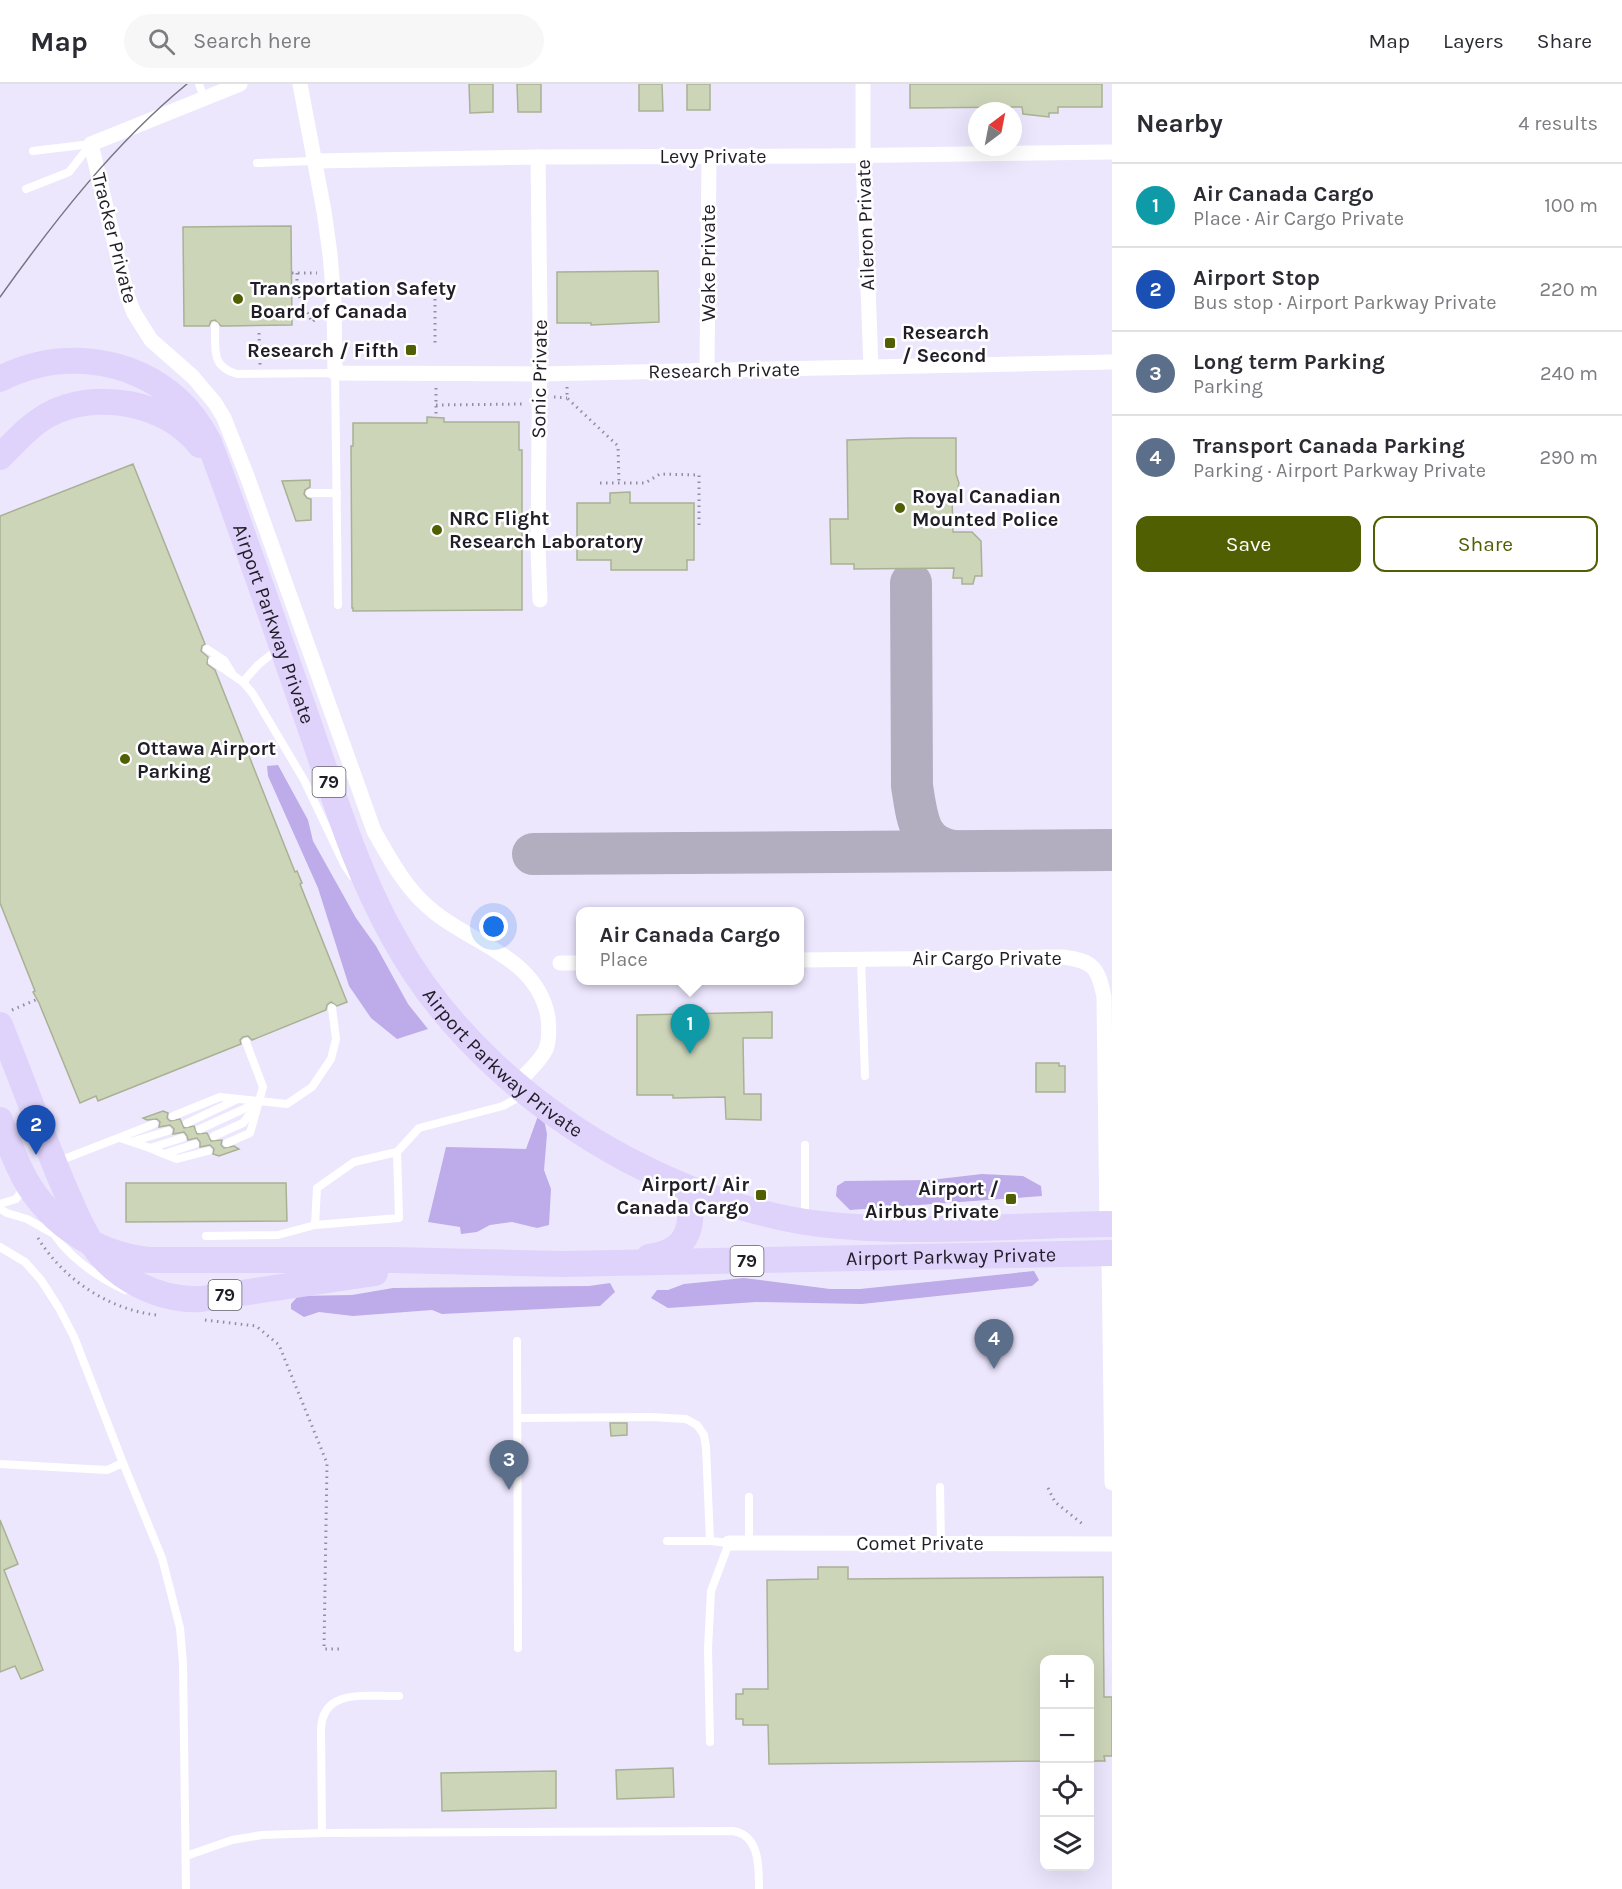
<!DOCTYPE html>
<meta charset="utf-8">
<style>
body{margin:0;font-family:Karla,sans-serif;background:#f7f7f7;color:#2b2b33}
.controls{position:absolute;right:18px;bottom:18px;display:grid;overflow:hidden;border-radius:12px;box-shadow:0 6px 24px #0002}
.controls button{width:54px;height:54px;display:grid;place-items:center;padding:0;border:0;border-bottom:2px solid #e1e1e2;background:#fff;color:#2b2b33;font:30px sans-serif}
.compass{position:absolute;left:968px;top:18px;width:54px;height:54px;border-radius:50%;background:#fff;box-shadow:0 6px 24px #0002;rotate:32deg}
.you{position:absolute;left:494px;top:843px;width:21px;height:21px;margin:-15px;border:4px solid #fff;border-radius:50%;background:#1a73e8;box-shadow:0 0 0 9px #1a73e833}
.badge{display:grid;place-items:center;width:39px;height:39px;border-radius:50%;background:#4f5f02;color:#fff;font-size:20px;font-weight:700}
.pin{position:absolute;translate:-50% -50px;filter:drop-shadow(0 2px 3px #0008)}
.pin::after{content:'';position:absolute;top:32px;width:21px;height:18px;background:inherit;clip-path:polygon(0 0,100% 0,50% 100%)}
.popup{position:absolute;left:576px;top:823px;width:228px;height:78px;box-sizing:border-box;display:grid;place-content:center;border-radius:12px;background:#fff;filter:drop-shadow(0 2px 4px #0005);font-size:20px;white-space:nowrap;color:#7c7c81}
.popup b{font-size:22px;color:#2b2b33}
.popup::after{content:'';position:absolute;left:50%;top:100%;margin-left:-12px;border:12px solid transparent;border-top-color:#fff}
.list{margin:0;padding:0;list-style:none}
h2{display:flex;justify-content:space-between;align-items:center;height:78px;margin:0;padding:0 24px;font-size:26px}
h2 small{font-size:20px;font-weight:400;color:#7c7c81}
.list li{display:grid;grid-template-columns:39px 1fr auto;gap:18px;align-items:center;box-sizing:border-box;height:84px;padding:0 24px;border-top:2px solid #e1e1e2}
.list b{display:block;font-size:22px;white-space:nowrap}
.list p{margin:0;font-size:20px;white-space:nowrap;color:#7c7c81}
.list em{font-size:20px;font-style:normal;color:#7c7c81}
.actions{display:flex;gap:12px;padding:18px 24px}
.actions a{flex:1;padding:14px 0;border:2px solid #4f5f02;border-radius:12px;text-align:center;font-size:21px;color:#4f5f02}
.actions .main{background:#4f5f02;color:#fff}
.icon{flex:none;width:33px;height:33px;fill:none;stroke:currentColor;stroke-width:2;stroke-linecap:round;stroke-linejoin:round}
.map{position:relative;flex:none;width:1112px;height:1805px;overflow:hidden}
header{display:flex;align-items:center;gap:36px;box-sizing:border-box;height:84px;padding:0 30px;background:#fff;border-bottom:2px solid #e1e1e2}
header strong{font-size:28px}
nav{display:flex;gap:33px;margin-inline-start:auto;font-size:21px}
.search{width:420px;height:54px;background:#f7f7f7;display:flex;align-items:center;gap:15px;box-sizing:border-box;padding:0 21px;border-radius:33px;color:#7c7c81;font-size:22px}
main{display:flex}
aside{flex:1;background:#fff}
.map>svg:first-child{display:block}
</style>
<header>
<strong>Map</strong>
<div class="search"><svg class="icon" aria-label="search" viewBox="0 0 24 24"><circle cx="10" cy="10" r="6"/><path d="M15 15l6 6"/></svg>Search here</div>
<nav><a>Map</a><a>Layers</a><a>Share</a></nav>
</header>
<main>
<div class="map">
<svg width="1112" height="1805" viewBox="0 0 1112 1805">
<rect width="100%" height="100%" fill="#ede7fe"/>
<g fill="#beabe9">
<polygon points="278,681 308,736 313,757 356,834 376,862 408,920 428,945 397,955 371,934 349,902 318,804 268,692 267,682"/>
<polygon points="538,1032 545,1040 547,1050 544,1086 551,1105 549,1141 537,1144 512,1138 490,1141 477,1148 461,1150 460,1143 428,1138 446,1063 526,1065"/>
<polygon points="982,1090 1023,1092 1041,1102 1042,1112 850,1126 836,1112 837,1102 845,1097 930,1096"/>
<polygon points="1034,1187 1039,1196 1032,1202 862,1220 756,1218 668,1224 651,1214 657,1206 668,1206 684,1200 744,1194 830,1205 860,1205"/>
<polygon points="610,1199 615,1208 600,1222 442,1230 432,1226 353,1232 319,1228 304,1233 291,1225 291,1220 298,1212 352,1211 393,1204 589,1202"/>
</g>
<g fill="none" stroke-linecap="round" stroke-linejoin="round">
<g stroke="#b2aec0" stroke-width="42">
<path d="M911,499L912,702C917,732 918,763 954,767"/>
<polyline points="533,770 1112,766"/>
</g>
</g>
<g fill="#cdd5b9" stroke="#a9b195" stroke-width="1.5">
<polygon points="469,0 493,0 493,28 470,29"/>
<polygon points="517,0 541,0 541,28 518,28"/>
<polygon points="639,0 662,0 663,27 639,27"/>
<rect x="687" y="0" width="23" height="26"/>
<polygon points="910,0 1102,0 1102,23 1058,23 1058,29 1049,29 1049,33 1023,30 1022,23 910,24"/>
<polygon points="291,142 292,241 227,242 221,242 215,236 211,237 209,242 184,242 183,143"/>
<polygon points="658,187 659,238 591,241 591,239 557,239 557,188"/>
<polygon points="427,333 444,334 444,338 519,338 519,366 522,366 522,526 353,527 353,524 352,524 351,362 353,362 353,339 427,339"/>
<polygon points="909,354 956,354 956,390 959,399 956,413 952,413 953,448 972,448 981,457 982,492 975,492 973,500 962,500 962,494 953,494 954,484 854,485 854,480 831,480 830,435 848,435 847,356"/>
<polygon points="133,380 205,560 202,562 201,567 208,573 207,580 215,586 295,788 297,787 302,799 300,800 347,918 337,922 331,918 327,921 326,926 252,956 248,952 243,953 240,956 241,960 98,1017 96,1012 80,1019 39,919 33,908 35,907 0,819 0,432"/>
<polygon points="310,396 310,403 305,406 304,410 307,414 311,415 311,436 296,437 282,397"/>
<polygon points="630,408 630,419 694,419 694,476 687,476 687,486 611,486 611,476 577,476 577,419 610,419 610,409"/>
<polygon points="772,928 772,954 743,954 744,1010 761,1010 761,1036 726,1035 725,1013 673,1014 673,1011 637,1011 637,931"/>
<polygon points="1036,979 1059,979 1059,982 1065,982 1065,1008 1036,1008"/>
<polygon points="163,1027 168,1029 167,1034 170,1037 180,1035 184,1044 194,1042 197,1050 207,1049 211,1057 222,1056 221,1061 224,1064 234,1062 239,1065 219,1072 213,1070 214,1065 210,1061 200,1063 200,1058 197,1054 188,1056 187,1052 184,1048 173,1050 174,1045 170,1041 159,1043 160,1038 157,1035 147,1036 143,1034"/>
<polygon points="126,1099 286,1099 287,1137 126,1138"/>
<polygon points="610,1339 627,1339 627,1351 611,1352"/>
<polygon points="0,1436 18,1480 4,1486 43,1586 21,1595 15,1582 0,1588"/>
<polygon points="818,1483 848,1483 848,1495 1103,1493 1104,1613 1112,1613 1112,1672 1104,1672 1105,1677 1089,1677 1089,1575 1044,1575 1044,1677 769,1680 768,1641 743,1641 743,1635 736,1635 736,1610 743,1610 743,1605 768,1605 767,1496 818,1495"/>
<polygon points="673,1684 674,1713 617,1715 616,1686"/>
<polygon points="556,1687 556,1724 442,1727 441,1689"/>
</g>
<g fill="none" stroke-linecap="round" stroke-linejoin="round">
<g stroke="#938e9f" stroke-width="3" stroke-dasharray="1.5 4.5" stroke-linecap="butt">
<polyline points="292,189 317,189"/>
<polyline points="297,189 297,208 312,238 320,231"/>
<polyline points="435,215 435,261"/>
<polyline points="259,249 260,281"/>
<polyline points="567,303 567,314 618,362 619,399"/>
<polyline points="436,304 436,333"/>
<polyline points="554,313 567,314"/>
<polyline points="436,321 524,320"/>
<polyline points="600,399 645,399 660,390 699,391 699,445"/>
<polyline points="12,926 38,915"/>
<path d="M38,1154C63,1195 108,1225 156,1231"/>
<polyline points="205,1236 256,1242 279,1261 327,1379 324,1565 341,1565"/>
<polyline points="1048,1404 1055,1418 1085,1442"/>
</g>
<g stroke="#fff" stroke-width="8">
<polyline points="199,0 204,14"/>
<polyline points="33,67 91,60"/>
<polyline points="257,79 315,77"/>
<polyline points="26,105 69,88 91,60"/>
<path d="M215,242C216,265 210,282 237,290L335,289L338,521"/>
<polyline points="310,409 337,409"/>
<polyline points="207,565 224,576 232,589"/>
<polyline points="212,577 243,598 253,610 304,696 345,782 352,792"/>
<polyline points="243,598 258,581 279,564"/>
<polyline points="861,875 865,992"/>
<polyline points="173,1032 220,1013 287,1020 312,1003 331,975 336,955 332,924"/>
<polyline points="187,1039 236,1016"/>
<polyline points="200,1045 257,1019"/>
<polyline points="214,1052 243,1039 256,1022"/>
<polyline points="120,1054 150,1064 182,1054"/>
<polyline points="134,1057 168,1047"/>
<polyline points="227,1059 250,1049 263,1003 246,958"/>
<polyline points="150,1064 164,1070 195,1060"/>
<polyline points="397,1068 399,1134 315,1141 317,1104 354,1078 397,1068 419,1044 503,1022 523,1011"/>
<polyline points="164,1070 177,1075 208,1067"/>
<polyline points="59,1077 154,1040"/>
<polyline points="0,1120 16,1115 25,1103"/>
<polyline points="0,1125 7,1129 27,1135 52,1149"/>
<polyline points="805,1134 805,1061"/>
<path d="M49,1141C63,1170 97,1193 125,1206"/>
<polyline points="206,1152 278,1151 315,1141"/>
<polyline points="0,1163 25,1178 41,1196 59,1224 74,1253 123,1379"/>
<polyline points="517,1257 518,1564"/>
<polyline points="518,1334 651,1333 686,1335 697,1341 704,1351 706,1363 710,1457"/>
<polyline points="0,1380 107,1386 123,1379 162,1474 180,1544 183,1579 186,1805"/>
<polyline points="940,1403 941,1459"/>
<polyline points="749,1413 749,1459"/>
<polyline points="667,1457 710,1457 729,1459 711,1507 708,1564 710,1658"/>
<path d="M322,1749L321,1646C322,1603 368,1613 399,1612"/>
<path d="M186,1772L232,1756L262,1751L322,1749L732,1747C760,1750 759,1784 759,1805"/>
</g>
<g stroke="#fff" stroke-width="15">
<path d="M240,0L91,60L127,211L134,229L151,256L193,293L215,319L224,334L247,392L374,747C391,777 407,807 434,828C475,861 537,874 548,933C549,943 550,955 546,965C541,977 525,990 517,1000"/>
<polyline points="300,0 324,127 330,170 334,218 335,289 539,290 1112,278"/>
<polyline points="863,0 863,72 871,283"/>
<polyline points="538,73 540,236 538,463 540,516"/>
<polyline points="315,77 538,73 829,72 1112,68"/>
<polyline points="707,285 709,72"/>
<path d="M800,876L1063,873C1093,877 1098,883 1104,913L1107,1140"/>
<polyline points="560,879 580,879"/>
<polyline points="1109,1169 1112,1399"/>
<polyline points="729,1459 1112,1460"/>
</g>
<g stroke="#dfd3fb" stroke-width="26">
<path id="s1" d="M0,295C58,265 130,272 179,317C192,329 201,343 209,358C244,451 276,546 309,640C334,712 356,787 394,854C445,948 534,1026 628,1076C688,1107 752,1132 820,1140C917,1151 1015,1141 1112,1140"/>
<path d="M0,373C15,358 30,341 48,331C96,305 166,318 200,361"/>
<path d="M0,941C21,993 40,1046 62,1098C71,1118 79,1141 92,1160C116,1195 159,1217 201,1215L375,1189"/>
<path id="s2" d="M0,1036C6,1051 12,1068 19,1083C43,1136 93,1170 149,1176H394L562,1180L1112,1169"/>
<path d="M649,1173C692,1167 693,1140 689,1105"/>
</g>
<path stroke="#787483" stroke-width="1.5" d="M0,213C55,136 114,60 187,0"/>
</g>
<g fill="#4f5f02" stroke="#fff" stroke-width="2">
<circle cx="238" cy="215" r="6"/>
<rect x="884" y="253" width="12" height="12" rx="3"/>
<rect x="405" y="260" width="12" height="12" rx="3"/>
<circle cx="900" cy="424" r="6"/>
<circle cx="437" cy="446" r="6"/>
<circle cx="125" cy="675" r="6"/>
<rect x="755" y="1105" width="12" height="12" rx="3"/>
<rect x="1005" y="1109" width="12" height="12" rx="3"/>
</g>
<g text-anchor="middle" stroke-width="5" stroke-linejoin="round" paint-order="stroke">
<g fill="#fff" stroke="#636168" stroke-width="1.5">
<rect x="312.5" y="683" width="33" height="30" rx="4.5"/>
<rect x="730.5" y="1162" width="33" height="30" rx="4.5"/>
<rect x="208.5" y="1196" width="33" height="30" rx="4.5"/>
</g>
<g font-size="18" font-weight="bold" fill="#201d27">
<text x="329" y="704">79</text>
<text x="747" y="1183">79</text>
<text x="225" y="1217">79</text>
</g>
<g font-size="20" fill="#201d27" stroke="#fff">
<text x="713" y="79">Levy Private</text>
<text transform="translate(865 141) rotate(-92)" y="7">Aileron Private</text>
<text transform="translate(115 154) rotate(76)" y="7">Tracker Private</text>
<text transform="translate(708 179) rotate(-90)" y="7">Wake Private</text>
<text transform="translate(724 286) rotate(-1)" y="7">Research Private</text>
<text transform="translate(539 295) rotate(-89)" y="7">Sonic Private</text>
<text dy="7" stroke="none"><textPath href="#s1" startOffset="436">Airport Parkway Private</textPath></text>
<text x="987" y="881">Air Cargo Private</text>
<text dy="7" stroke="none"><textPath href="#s1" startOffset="940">Airport Parkway Private</textPath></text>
<text dy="7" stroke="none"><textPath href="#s2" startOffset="1020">Airport Parkway Private</textPath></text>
<text x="920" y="1466">Comet Private</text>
</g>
<g font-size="20" font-weight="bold" fill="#201d27" stroke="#fff" text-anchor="start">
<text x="250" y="211">Transportation Safety<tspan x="250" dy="23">Board of Canada</tspan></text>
<text x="902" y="255">Research<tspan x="902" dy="23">/ Second</tspan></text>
<text x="399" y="273" text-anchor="end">Research / Fifth</text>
<text x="912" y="419">Royal Canadian<tspan x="912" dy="23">Mounted Police</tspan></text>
<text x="449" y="441">NRC Flight<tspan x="449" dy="23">Research Laboratory</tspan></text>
<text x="137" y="671">Ottawa Airport<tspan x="137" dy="23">Parking</tspan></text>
<text x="749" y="1107" text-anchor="end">Airport/ Air<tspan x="749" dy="23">Canada Cargo</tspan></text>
<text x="999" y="1111" text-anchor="end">Airport /<tspan x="999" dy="23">Airbus Private</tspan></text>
</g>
</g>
</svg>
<div class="controls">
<button>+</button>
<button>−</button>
<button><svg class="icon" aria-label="locate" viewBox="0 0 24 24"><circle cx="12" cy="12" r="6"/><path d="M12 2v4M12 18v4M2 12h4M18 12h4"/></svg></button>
<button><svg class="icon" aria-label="layers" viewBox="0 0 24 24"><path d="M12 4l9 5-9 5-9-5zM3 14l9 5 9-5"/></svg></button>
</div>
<svg class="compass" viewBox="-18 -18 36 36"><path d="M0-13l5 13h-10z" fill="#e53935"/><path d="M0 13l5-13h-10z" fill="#7c7c81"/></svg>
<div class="you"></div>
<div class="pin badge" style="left:690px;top:970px;background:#0f9aa8">1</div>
<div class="popup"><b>Air Canada Cargo</b>Place</div>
<div class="pin badge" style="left:36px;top:1071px;background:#1a4fb4">2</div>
<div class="pin badge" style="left:509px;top:1406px;background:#5c6f8a">3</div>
<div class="pin badge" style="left:994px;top:1285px;background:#5c6f8a">4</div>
</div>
<aside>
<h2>Nearby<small>4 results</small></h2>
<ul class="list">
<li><span class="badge" style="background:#0f9aa8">1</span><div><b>Air Canada Cargo</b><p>Place · Air Cargo Private</p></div><em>100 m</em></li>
<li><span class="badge" style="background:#1a4fb4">2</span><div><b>Airport Stop</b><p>Bus stop · Airport Parkway Private</p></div><em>220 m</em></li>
<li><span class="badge" style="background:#5c6f8a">3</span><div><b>Long term Parking</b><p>Parking</p></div><em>240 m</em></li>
<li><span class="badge" style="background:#5c6f8a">4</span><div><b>Transport Canada Parking</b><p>Parking · Airport Parkway Private</p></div><em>290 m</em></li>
</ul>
<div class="actions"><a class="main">Save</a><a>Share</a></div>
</aside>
</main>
